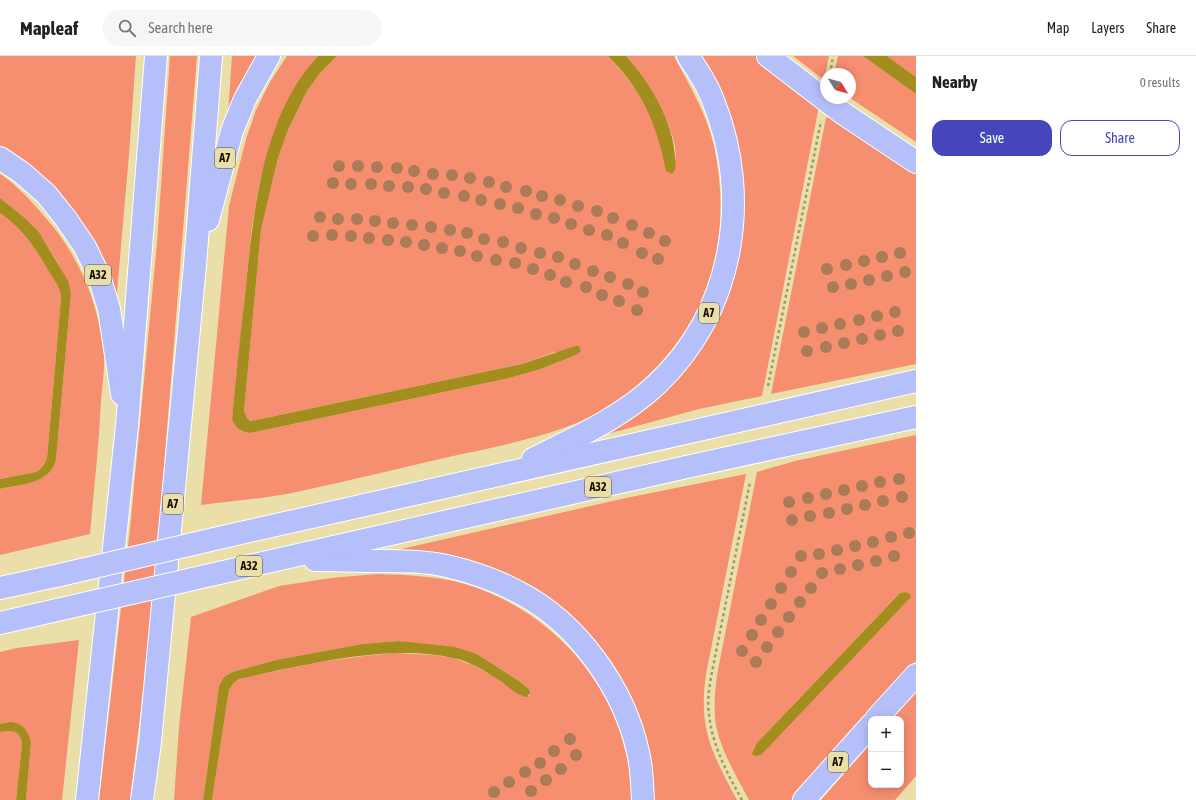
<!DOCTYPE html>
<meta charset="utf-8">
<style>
body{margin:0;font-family:"Asap Condensed",sans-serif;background:#f6f6f6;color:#222}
.controls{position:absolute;right:12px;bottom:12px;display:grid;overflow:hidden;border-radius:8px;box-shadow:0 2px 10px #0003}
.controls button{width:36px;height:36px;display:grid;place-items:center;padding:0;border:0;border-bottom:1px solid #e0e0e0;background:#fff;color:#222;font:20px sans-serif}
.compass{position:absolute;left:820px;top:12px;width:36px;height:36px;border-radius:50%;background:#fff;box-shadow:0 2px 10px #0003;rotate:127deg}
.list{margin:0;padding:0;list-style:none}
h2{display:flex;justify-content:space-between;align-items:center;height:52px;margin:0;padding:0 16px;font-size:17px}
h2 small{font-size:13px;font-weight:400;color:#767676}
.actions{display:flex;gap:8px;padding:12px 16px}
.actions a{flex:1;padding:9px 0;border:1px solid #4646bc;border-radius:12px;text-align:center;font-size:14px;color:#4646bc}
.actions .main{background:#4646bc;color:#fff}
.icon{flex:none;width:22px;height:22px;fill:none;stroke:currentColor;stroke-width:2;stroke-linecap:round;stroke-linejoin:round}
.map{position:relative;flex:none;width:916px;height:744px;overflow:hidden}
header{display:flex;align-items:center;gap:24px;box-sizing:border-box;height:56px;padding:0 20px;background:#fff;border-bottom:1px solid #e0e0e0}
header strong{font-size:19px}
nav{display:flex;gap:22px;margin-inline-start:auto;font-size:14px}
.search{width:280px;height:36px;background:#f6f6f6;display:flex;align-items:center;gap:10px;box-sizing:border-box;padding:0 14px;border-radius:22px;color:#767676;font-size:15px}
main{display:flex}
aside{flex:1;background:#fff}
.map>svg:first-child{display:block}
</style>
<header>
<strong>Mapleaf</strong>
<div class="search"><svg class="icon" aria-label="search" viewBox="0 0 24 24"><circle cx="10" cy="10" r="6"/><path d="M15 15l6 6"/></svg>Search here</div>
<nav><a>Map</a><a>Layers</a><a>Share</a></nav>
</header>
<main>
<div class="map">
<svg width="916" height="744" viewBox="0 0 916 744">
<rect width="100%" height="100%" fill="#ebdfa9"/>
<g fill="#f68e70" fill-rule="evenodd">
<polygon points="0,0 136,0 129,98 116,248 0,93"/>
<polygon points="170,0 197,0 152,560 130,744 99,744 130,473 157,187"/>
<polygon points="232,0 262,0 228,59"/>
<path d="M287,0H318L311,8L277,68L259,129L252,171L232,363C235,372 241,376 250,377L505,323L538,314L576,299L555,296L522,308L256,364L252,365L247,362L244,355L261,174L278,102L288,74L307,35L321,16L337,0H608L623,17L636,34L647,53L656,73L662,94L676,110C675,104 676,97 675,91C669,59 648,23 626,0H674C689,29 707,58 714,90C733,179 711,265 641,326C633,333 625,341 616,347C568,378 499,390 444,402C392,414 339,427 287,438C259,443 229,445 201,449L229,150L246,83L256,54L270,26Z"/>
<polygon points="697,0 758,0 819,50 762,340 699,353 611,377 610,373 638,354 737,193"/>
<polygon points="793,0 829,0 824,24"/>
<polygon points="838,0 863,0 916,38 916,86 850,42 850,18 834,18"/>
<polygon points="887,0 916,0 916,21"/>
<polygon points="832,60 916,114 916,308 771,338 826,62"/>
<path d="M0,118C17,129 31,145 44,160C79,199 99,247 104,299C105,314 102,330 101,345C99,389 94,433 90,478L0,499V433C21,428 50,428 56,404L71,238L59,209L39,176L25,162L0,142Z"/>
<path d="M0,157C21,172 36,192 49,214C54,223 61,232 61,242L47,402C45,408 42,412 36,416L0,423Z"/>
<path d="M916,379V605L792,744H749C737,721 717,688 715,662C714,648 715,634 717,619L757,416L795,405ZM906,536L753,693L756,688L900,537Z"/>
<path d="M746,418L706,618C698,673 712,697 737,744H651L648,710L561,556L398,498L397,494L626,442Z"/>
<path d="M378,518C407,519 437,520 465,528C559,556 632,644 631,744H212L229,634L233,628L237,623L325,605L364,600L393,597L433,599L454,602L475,610L495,621L521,640H529L530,637L529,633L519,625L477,598L398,585L362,588L276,604L232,616L224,621L219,630L203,744H174L179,671L191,561L279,530L331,522Z"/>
<polygon points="79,584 62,744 26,744 31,687 10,666 0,668 0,596 17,592"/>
<polygon points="916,635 916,720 895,744 821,744 871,687 871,729 901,729 901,663 892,663"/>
<path d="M9,674C17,675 21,680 22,688L16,744H0V676Z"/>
</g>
<g fill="#a38d1f">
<path d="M318,0H337L321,16L307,35L288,74L278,102L261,174L244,355L247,362L251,365L256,364L522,308L575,290H579L581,295L576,299L538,314L505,323L250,377C241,376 235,372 232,363C236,322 240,280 245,239C253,160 261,61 318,0Z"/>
<path d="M608,0H626C650,26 673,64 675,101C676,107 677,113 672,118L666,115C657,68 642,34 608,0Z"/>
<polygon points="863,0 887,0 916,21 916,38"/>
<path d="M0,142L25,162L39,176L68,225L71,238L56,404C50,428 21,428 0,433V423L36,416C42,412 45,408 47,402L61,242C61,233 55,225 50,217C37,194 22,172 0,157Z"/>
<polygon points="905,536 910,538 911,541 907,545 761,699 756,700 752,698 756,688 900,537"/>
<path d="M398,585L455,591L477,598L519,625L529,633L530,637L527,641C517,641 504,626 494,621C482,613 468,605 453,602C387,587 303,610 238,623L233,628L229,634L212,744H203L219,630L224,621L232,616L276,604L362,588Z"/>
<path d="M10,666C23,667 29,675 31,687L26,744H16L22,688C20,674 12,674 0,676V668Z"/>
</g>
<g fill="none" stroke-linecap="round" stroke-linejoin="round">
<g stroke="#fff" stroke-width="24">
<g id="highway">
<polyline points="768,0 841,56 916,106"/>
<polyline points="0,102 22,117 46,138 66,163 85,191 99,220 109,253 122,338"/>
<polyline points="208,164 232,75 245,43 269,0"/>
<path d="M533,403C577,381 621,362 657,328C733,256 752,144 714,47C708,30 698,15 688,0"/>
<polyline points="223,481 916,325"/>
<path d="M315,504C336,504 357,505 378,505C402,505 425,505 447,510C472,516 496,524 518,536C577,566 624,632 638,696C642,711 642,728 643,744"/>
<polyline points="219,517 691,410 916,361"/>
<polyline points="0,532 60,519"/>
<polyline points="0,567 57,554"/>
<polyline points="876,663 916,619"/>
<polyline points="87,744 127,370 156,0"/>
<polyline points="142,744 150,686 195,209 211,0"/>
<polyline points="804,744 871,669"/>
</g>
</g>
<g stroke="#a2986f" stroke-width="2.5" stroke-dasharray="3 3" stroke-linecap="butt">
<polyline points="830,18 833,0"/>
<polyline points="768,330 821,65"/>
<path d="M742,744C727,717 712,689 709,658C707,646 709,634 711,621L750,426"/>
</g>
<use href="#highway" stroke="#b5bffa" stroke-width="22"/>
<g stroke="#fff" stroke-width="24" stroke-linecap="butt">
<g id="highway-bridge">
<polyline points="60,519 223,481"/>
<polyline points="57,554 219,517"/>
</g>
</g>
<use href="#highway-bridge" stroke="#b5bffa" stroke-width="22"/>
</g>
<g fill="#aa7b56">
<circle cx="339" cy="110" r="6"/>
<circle cx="358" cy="110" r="6"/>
<circle cx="377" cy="111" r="6"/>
<circle cx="397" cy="112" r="6"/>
<circle cx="414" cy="115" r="6"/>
<circle cx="433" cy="118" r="6"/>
<circle cx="452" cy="119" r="6"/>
<circle cx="470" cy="122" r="6"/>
<circle cx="489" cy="126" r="6"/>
<circle cx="333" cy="127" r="6"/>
<circle cx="351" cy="128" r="6"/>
<circle cx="371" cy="128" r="6"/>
<circle cx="389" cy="130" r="6"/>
<circle cx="408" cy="131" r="6"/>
<circle cx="506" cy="131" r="6"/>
<circle cx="426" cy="133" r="6"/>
<circle cx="526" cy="135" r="6"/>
<circle cx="444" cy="137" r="6"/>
<circle cx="464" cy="140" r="6"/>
<circle cx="542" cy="140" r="6"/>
<circle cx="481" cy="144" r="6"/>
<circle cx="560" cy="144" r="6"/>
<circle cx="500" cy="148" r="6"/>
<circle cx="578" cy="150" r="6"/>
<circle cx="518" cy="152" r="6"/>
<circle cx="597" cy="155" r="6"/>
<circle cx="536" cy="158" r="6"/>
<circle cx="320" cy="161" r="6"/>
<circle cx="554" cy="162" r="6"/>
<circle cx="613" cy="162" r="6"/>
<circle cx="338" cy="163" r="6"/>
<circle cx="357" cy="163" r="6"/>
<circle cx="375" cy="165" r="6"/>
<circle cx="393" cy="167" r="6"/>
<circle cx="571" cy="168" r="6"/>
<circle cx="412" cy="169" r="6"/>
<circle cx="632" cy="169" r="6"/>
<circle cx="431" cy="171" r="6"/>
<circle cx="450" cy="174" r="6"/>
<circle cx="589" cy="174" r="6"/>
<circle cx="467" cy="177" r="6"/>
<circle cx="649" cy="177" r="6"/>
<circle cx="332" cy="179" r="6"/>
<circle cx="607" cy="179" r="6"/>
<circle cx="313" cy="180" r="6"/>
<circle cx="351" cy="180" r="6"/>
<circle cx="369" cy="182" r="6"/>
<circle cx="484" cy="183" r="6"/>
<circle cx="388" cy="184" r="6"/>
<circle cx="665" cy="185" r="6"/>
<circle cx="406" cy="186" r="6"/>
<circle cx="503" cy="186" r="6"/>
<circle cx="623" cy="187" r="6"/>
<circle cx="424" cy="189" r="6"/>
<circle cx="442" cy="192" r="6"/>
<circle cx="521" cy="192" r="6"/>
<circle cx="460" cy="195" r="6"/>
<circle cx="540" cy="197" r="6"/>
<circle cx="642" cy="197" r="6"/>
<circle cx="900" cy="197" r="6"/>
<circle cx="477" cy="200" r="6"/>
<circle cx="558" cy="201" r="6"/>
<circle cx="882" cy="201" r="6"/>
<circle cx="658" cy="203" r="6"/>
<circle cx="496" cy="204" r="6"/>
<circle cx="864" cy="205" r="6"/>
<circle cx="515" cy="207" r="6"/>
<circle cx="575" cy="208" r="6"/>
<circle cx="846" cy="209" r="6"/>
<circle cx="533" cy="213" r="6"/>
<circle cx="827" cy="213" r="6"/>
<circle cx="593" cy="215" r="6"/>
<circle cx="905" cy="216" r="6"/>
<circle cx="550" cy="219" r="6"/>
<circle cx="887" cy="220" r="6"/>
<circle cx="610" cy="221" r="6"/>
<circle cx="869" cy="224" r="6"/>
<circle cx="566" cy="226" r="6"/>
<circle cx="628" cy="228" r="6"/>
<circle cx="851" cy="228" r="6"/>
<circle cx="586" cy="231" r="6"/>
<circle cx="833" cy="231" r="6"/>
<circle cx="643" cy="236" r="6"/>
<circle cx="602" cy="239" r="6"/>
<circle cx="619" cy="245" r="6"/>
<circle cx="637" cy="254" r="6"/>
<circle cx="895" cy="256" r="6"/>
<circle cx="877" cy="260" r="6"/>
<circle cx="859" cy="264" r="6"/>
<circle cx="840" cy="268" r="6"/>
<circle cx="822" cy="272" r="6"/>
<circle cx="898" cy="275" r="6"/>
<circle cx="804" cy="276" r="6"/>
<circle cx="880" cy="279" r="6"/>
<circle cx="862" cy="283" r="6"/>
<circle cx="844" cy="287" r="6"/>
<circle cx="826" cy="291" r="6"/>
<circle cx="807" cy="295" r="6"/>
<circle cx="899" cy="423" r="6"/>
<circle cx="880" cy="426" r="6"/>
<circle cx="862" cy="430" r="6"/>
<circle cx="844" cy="434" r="6"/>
<circle cx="826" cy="438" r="6"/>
<circle cx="902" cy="441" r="6"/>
<circle cx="808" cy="442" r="6"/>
<circle cx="883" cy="445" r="6"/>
<circle cx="789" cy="446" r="6"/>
<circle cx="865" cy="449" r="6"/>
<circle cx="847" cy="453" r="6"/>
<circle cx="829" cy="457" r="6"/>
<circle cx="810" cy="460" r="6"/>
<circle cx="792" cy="464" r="6"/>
<circle cx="909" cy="477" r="6"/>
<circle cx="891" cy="481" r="6"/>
<circle cx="873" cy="486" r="6"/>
<circle cx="855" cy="490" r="6"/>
<circle cx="837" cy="494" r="6"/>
<circle cx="819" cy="498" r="6"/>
<circle cx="801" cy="500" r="6"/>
<circle cx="894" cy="500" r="6"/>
<circle cx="876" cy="505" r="6"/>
<circle cx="858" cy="509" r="6"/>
<circle cx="840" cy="513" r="6"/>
<circle cx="791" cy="516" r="6"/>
<circle cx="822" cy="517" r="6"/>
<circle cx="781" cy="532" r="6"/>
<circle cx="811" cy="532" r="6"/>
<circle cx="800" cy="546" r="6"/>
<circle cx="771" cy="548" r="6"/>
<circle cx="789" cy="561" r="6"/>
<circle cx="761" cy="564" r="6"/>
<circle cx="778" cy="576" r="6"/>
<circle cx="752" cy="579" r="6"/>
<circle cx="767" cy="591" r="6"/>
<circle cx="742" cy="595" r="6"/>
<circle cx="756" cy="606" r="6"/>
<circle cx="570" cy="683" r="6"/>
<circle cx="554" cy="695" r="6"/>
<circle cx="576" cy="699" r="6"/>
<circle cx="540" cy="707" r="6"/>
<circle cx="561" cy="713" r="6"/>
<circle cx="525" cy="716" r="6"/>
<circle cx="546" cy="724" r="6"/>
<circle cx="509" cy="726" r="6"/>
<circle cx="531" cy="735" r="6"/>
<circle cx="494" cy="736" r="6"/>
</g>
<g text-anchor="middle" stroke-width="3" stroke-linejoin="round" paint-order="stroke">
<g fill="#ebdfa9" stroke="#544d33" stroke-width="1">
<rect x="215" y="92" width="20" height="20" rx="3"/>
<rect x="85" y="209" width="26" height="20" rx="3"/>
<rect x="699" y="247" width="20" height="20" rx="3"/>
<rect x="585" y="421" width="26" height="20" rx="3"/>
<rect x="163" y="438" width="20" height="20" rx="3"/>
<rect x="236" y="500" width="26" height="20" rx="3"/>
<rect x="828" y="696" width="20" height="20" rx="3"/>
</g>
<g font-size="12" font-weight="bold" fill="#140f00">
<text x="225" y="106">A7</text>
<text x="98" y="223">A32</text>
<text x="709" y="261">A7</text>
<text x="598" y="435">A32</text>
<text x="173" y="452">A7</text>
<text x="249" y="514">A32</text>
<text x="838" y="710">A7</text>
</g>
</g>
</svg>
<div class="controls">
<button>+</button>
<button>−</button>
</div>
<svg class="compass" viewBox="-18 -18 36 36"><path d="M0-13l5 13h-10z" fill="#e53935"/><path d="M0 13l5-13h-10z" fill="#767676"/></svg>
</div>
<aside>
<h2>Nearby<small>0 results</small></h2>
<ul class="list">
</ul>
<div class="actions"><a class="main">Save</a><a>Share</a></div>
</aside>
</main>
